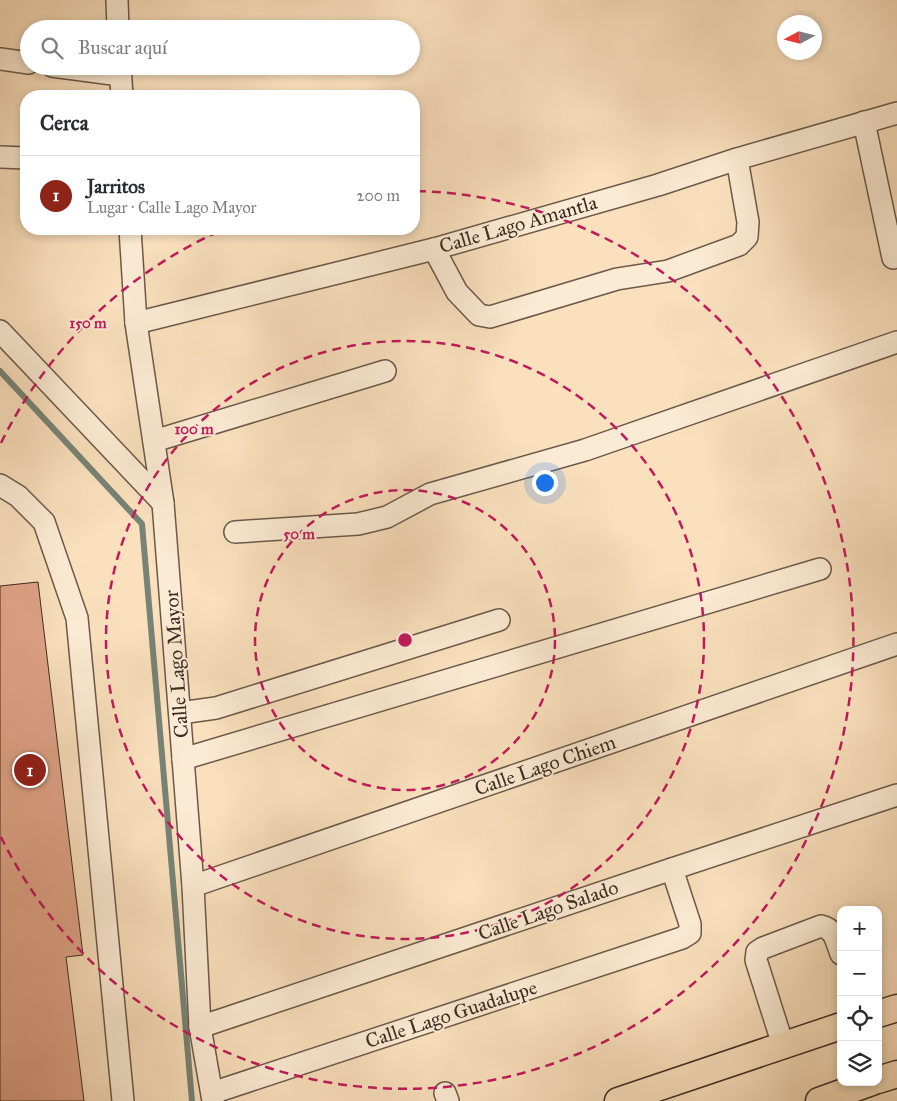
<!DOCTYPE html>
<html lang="es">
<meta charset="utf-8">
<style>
body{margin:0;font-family:"IM FELL Great Primer",serif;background:#f7f7f7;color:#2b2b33}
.controls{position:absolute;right:15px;bottom:15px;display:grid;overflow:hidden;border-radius:10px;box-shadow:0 2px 8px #0003}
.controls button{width:45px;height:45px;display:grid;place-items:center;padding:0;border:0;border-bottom:1px solid #e1e1e2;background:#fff;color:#2b2b33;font:25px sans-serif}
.compass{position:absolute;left:777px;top:15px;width:45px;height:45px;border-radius:50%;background:#fff;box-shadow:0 2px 8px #0003;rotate:263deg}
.you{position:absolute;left:544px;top:482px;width:18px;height:18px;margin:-12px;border:4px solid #fff;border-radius:50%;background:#1a73e8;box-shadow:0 0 0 8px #1a73e833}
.badge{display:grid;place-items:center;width:32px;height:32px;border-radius:50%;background:#8f2418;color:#fff;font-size:16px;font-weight:700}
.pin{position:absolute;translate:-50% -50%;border:2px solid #fff;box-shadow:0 1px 5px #0006}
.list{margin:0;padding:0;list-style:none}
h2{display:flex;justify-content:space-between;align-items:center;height:65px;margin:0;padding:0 20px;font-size:21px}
h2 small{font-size:16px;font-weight:400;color:#7c7c81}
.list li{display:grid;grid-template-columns:32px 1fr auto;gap:15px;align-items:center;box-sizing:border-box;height:80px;padding:0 20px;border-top:1px solid #e1e1e2}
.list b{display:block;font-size:19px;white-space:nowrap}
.list p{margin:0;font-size:16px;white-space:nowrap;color:#7c7c81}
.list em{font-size:16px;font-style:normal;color:#7c7c81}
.icon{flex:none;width:28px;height:28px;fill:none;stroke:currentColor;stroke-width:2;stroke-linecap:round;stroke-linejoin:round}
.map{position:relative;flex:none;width:897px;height:1101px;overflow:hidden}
.search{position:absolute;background:#fff;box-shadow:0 2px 8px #0003;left:20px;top:20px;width:400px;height:55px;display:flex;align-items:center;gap:12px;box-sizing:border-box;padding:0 18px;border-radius:28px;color:#7c7c81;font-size:19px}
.panel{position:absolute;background:#fff;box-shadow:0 2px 8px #0003;left:20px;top:90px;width:400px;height:145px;border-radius:20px}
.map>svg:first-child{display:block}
</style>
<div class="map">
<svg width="897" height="1101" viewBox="0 0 897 1101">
<rect width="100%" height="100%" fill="#fae0bd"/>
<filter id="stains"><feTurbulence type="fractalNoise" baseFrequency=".004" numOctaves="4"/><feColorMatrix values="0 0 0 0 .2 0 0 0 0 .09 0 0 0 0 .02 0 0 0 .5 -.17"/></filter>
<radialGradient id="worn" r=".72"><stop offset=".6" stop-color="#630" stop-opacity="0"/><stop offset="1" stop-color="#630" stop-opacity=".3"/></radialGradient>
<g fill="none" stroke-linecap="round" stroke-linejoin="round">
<polyline stroke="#778376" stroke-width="6" points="0,371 142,524 192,1101"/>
</g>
<polygon fill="#dfa387" stroke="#3b2c23" points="38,582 83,955 66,957 84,1101 0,1101 0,586"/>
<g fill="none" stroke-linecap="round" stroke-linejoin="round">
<g stroke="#6b594a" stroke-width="24">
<g id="minor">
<polyline points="117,0 118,29"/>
<polyline points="0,59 29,63"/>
<polyline points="52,66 120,75"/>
<polyline points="120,66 122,96"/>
<polyline points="864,122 893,258"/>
<polyline points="0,157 26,158"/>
<polyline points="130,229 136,323 163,503 193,886 200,1027 213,1101"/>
<polyline points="434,249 457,292 479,315 490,317 617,279 668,271 739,245 747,237 748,222 737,159"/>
<polyline points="136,323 434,249 658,185 737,159 897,113"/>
<polyline points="0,331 163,503"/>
<polyline points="154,441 385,371"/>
<polyline points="0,485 18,496 44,522 77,618 123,1101"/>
<polyline points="235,532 358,524 387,517 430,494 585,450 897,342"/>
<polyline points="180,713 216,708 499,620"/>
<polyline points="183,759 820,569"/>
<polyline points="193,886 897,644"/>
<polyline points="200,1027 672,869 897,795"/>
<path d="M783,1045L756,960L757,952L763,948L821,926C835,929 836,941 841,954"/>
<polyline points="212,1093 682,938 690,933 690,924 672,869"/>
<polyline points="445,1093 448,1101"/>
</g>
</g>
<g stroke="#3b2c23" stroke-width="29">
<g id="major">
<polyline points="878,1014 897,1008"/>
<polyline points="878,1080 897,1074"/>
<polyline points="618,1101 841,1026"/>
<polyline points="819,1101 872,1082"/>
</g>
</g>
<use href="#minor" stroke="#fcebd4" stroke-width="21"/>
<use href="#major" stroke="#fae0bd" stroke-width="26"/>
</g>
<g fill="none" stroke="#c2185b" stroke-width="2.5" stroke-dasharray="9 6">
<circle cx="405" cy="640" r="150"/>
<circle cx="405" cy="640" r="299"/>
<path d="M1 443A449 449 0 0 1 222 230M417 191A449 449 0 1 1 1 837"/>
</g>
<g text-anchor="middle" stroke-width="4" stroke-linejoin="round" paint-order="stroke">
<g font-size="20" fill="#3b2c23" stroke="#fcebd4">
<text transform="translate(518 224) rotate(-16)" y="7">Calle Lago Amantla</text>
<text transform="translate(176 664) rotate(-94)" y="7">Calle Lago Mayor</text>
<text transform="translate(545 765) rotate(-19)" y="7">Calle Lago Chiem</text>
<text transform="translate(548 910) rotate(-19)" y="7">Calle Lago Salado</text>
<text transform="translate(451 1014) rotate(-18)" y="7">Calle Lago Guadalupe</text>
</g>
</g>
<circle cx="405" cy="640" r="8" fill="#c2185b" stroke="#fcebd4" stroke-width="2.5"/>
<g font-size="15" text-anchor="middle" font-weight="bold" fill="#c2185b" stroke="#fcebd4" stroke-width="4" stroke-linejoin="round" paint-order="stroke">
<text x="88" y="328">150 m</text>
<text x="194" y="434">100 m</text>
<text x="299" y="539">50 m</text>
</g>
<rect width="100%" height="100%" filter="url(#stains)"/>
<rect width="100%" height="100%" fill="url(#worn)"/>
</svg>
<div class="controls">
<button>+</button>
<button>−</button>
<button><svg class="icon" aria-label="locate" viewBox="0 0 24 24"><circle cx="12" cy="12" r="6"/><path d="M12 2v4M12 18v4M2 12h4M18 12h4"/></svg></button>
<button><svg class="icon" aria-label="layers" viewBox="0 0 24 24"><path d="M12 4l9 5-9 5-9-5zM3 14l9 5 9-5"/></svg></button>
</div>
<svg class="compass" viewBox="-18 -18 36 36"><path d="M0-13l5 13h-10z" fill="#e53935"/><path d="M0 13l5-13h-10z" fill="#7c7c81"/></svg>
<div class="you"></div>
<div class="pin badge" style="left:30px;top:770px">1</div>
<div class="search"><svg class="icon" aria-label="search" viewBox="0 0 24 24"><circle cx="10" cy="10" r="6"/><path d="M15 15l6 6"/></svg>Buscar aquí</div>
<section class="panel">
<h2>Cerca<small></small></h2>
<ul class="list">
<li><span class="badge">1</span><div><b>Jarritos</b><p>Lugar · Calle Lago Mayor</p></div><em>200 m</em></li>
</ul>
</section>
</div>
